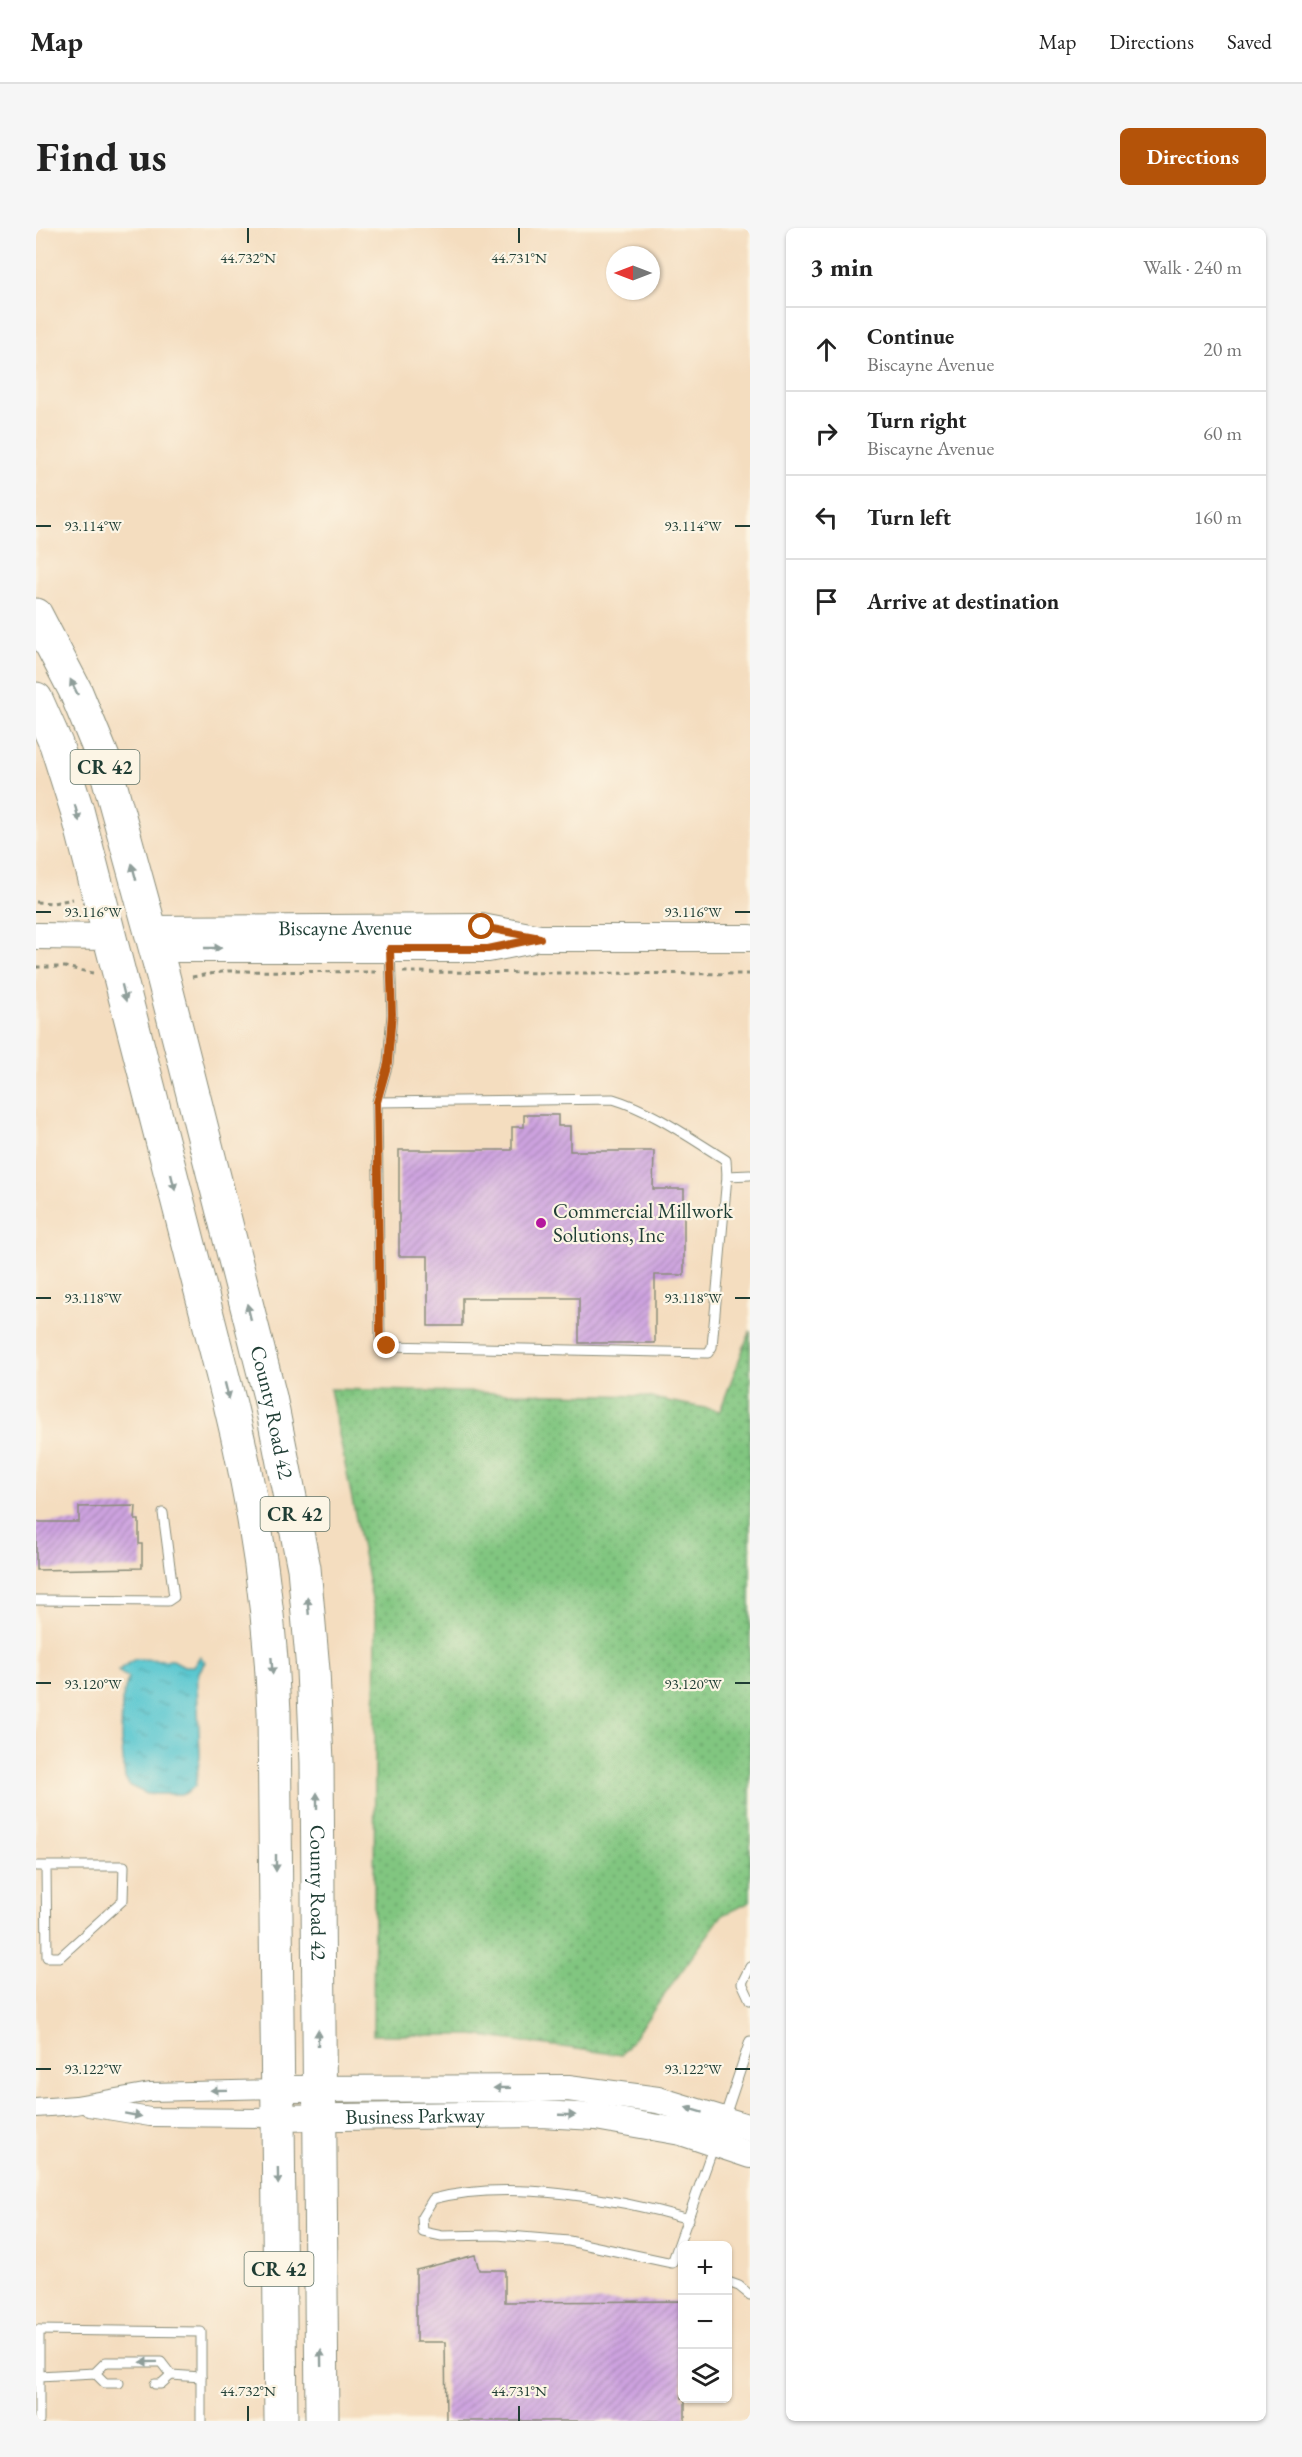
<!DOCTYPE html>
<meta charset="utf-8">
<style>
body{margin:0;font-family:"EB Garamond",serif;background:#f6f6f6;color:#222}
.controls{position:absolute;right:18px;bottom:18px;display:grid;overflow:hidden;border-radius:9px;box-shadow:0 2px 4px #0004}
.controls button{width:54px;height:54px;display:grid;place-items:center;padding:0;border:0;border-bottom:2px solid #e0e0e0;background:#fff;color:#222;font:30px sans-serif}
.compass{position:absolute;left:570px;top:18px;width:54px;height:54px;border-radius:50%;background:#fff;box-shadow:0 2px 4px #0004;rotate:270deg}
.stop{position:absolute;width:18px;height:18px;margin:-14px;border:4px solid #b45309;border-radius:50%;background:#fff}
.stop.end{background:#b45309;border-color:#fff;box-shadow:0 2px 6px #0008}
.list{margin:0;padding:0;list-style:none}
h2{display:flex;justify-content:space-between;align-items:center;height:78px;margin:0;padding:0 24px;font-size:26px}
h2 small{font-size:20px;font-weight:400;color:#767676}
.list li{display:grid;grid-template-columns:39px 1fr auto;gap:18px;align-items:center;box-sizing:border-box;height:84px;padding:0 24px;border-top:2px solid #e0e0e0}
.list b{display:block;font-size:22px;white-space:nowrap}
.list p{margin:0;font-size:20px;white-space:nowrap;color:#767676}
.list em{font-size:20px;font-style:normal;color:#767676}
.icon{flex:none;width:33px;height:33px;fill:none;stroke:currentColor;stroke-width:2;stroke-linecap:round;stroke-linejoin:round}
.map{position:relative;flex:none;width:714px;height:2193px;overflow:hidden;border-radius:9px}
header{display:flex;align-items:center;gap:36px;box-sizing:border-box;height:84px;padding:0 30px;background:#fff;border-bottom:2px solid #e0e0e0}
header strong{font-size:28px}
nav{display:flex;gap:33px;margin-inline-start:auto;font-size:21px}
.intro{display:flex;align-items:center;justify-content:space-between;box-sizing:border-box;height:144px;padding:0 36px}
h1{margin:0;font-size:42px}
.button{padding:15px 27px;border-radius:9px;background:#b45309;color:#fff;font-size:21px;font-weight:700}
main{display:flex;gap:36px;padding:0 36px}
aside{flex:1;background:#fff;border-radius:9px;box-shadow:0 2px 4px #0004}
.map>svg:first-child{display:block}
</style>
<header>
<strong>Map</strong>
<nav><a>Map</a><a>Directions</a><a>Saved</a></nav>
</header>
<div class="intro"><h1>Find us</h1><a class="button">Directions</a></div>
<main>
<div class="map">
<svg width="714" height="2193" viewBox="0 0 714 2193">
<defs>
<pattern id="green-dots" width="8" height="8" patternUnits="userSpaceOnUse" patternTransform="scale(1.5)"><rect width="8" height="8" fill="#81c680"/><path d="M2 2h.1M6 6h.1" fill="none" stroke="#69a26a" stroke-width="1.8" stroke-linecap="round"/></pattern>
<pattern id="water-ripples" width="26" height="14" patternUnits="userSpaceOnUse" patternTransform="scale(1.5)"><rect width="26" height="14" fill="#5ac7d0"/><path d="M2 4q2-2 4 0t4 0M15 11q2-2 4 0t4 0" fill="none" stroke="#4aa3aa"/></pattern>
<pattern id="building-hatch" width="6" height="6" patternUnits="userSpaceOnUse" patternTransform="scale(1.5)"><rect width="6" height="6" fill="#cea3e0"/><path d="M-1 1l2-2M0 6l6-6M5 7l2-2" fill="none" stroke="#a786b6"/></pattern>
</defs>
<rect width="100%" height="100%" fill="#fcf5e5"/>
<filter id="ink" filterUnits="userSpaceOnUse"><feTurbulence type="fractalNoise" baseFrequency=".0167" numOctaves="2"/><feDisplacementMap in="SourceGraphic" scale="12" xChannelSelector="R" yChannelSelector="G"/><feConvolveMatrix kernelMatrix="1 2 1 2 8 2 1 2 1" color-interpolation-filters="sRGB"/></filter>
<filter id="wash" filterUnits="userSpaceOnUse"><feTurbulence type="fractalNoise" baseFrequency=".008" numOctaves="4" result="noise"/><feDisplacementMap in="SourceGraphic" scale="24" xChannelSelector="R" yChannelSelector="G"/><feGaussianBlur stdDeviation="1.35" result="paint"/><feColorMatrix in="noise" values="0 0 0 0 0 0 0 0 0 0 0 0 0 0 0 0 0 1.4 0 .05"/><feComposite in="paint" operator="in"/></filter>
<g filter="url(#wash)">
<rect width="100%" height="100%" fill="#f4ddbf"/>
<polygon fill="url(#green-dots)" stroke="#50825a" stroke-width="1.5" points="714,1103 714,1674 686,1687 585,1827 437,1807 337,1807 340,1391 294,1161 605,1168 684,1183"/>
<polygon fill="url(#water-ripples)" stroke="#3c8282" stroke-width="1.5" points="164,1428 169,1434 163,1444 161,1456 164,1528 159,1558 148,1566 111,1566 94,1558 89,1550 85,1512 86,1473 92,1450 82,1443 99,1431 137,1432 148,1438 158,1438"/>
<g id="blocks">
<g fill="url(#building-hatch)">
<polygon points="488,887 522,887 522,898 534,898 534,923 618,923 617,961 648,961 648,1047 619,1047 619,1115 543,1115 543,1070 426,1070 426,1098 392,1098 392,1028 363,1028 363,922 476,922 476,899 488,899"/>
<polygon points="100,1278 99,1292 103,1292 103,1316 106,1316 106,1340 0,1342 0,1294 43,1294 43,1279"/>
<polygon points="439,2027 443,2042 469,2042 469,2074 646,2073 646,2170 649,2170 649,2193 410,2193 409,2114 380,2114 380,2042"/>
</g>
</g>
</g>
<g filter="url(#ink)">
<use href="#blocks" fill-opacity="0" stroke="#8a8d7a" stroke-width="1.5"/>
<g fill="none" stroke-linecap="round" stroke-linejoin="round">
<g stroke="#8a8d7a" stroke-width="11">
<g id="lane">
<path d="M577,871C617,883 654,910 690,932L691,948L676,1119L672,1125L351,1118L344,1111L341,874Z"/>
<polyline points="341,874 352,835 356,786 354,722"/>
<polyline points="691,948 714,947"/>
<polyline points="0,1372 132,1373 138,1369 127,1285"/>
<polyline points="0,1638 88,1638 87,1672 24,1729 11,1729 10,1638"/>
<polyline points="714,1739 706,1755 714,1772"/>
<polyline points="688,1891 714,1813"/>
<path d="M653,1991C579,1970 472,1951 397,1971L386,1989L387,2004L406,2008L461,2007L533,2013L636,2035L678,1917"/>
<polyline points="692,2054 703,2058 714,2067"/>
<polyline points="0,2102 165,2104 165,2193"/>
<polyline points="3,2102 3,2193"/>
<polyline points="59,2145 69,2155 83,2155"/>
<polyline points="3,2148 59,2145 70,2134 125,2134 135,2147 165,2149"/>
<polyline points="119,2156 125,2156 135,2147"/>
</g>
</g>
<g stroke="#8a8d7a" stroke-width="20">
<g id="street">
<polyline points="53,1879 114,1889 241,1890"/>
<polyline points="0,1880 40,1877 114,1864 241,1861"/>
</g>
</g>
<g stroke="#8a8d7a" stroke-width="28">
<g id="secondary">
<path id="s1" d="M113,701L446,699L504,710H714"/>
<polyline points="0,708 73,709"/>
<polyline points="119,721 452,721 492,713"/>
<polyline points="241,1861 532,1860 622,1872 714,1900"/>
<path id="s2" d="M241,1890L504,1886L560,1889L645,1904L714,1927"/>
</g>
</g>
<g stroke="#8a8d7a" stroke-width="35">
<g id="highway">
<path id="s3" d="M0,387L39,462L67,530L127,748L234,1169L268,1340L277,1442L281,1534L286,2193"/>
<path d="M0,471L20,516L41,582L194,1176C219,1278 234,1379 238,1484L245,2193"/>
</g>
</g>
<g stroke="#8a8d7a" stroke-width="3" stroke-dasharray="4.5 4.5" stroke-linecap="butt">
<polyline points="0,674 17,675 37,671"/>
<polyline points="0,739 29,739 57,745"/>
<polyline points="367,744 714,746"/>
<polyline points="156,749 192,743 343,744"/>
</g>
<use href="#lane" stroke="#fff" stroke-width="9"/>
<use href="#street" stroke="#fff" stroke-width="18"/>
<use href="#secondary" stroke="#fff" stroke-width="26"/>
<use href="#highway" stroke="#fff" stroke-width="33"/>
</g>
<defs><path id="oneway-solid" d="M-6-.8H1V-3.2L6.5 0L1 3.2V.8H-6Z" transform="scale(1.5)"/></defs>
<g fill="#8f9e9a">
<use href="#oneway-solid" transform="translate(38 459) rotate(-116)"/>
<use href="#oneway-solid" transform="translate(41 585) rotate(75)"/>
<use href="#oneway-solid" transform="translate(98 644) rotate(-105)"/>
<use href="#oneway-solid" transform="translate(177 720)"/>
<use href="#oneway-solid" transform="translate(88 765) rotate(76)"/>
<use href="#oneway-solid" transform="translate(137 954) rotate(76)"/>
<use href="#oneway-solid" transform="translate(213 1084) rotate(-104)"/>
<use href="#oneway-solid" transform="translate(191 1163) rotate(76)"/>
<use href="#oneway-solid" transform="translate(272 1378) rotate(-95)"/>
<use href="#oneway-solid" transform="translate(236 1438) rotate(86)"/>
<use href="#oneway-solid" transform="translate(281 1573) rotate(-90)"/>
<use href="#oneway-solid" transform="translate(240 1635) rotate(90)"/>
<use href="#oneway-solid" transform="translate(282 1810) rotate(-90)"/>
<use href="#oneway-solid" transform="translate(466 1860) rotate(179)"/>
<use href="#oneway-solid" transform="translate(183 1862) rotate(179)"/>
<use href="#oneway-solid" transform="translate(658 1882) rotate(-163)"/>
<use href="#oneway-solid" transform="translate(97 1887) rotate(10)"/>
<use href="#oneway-solid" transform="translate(531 1887) rotate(2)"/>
<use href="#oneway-solid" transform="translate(242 1948) rotate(89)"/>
<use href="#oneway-solid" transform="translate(285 2130) rotate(-91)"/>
<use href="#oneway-solid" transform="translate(113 2134) rotate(179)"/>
</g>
</g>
<g fill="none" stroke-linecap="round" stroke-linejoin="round" filter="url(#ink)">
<polyline stroke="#b45309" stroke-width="8" points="351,1118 344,1111 341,874 352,835 356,786 354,721 452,721 504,710 446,699"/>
</g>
<path fill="none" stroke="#1f3d34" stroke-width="2" d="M212,0V15M483,0V15M0,298H15M699,298H714M0,684H15M699,684H714M0,1070H15M699,1070H714M0,1455H15M699,1455H714M0,1841H15M699,1841H714M212,2178V2193M483,2178V2193"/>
<circle fill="#b5179e" stroke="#fcf5e5" stroke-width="2" cx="505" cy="995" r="6"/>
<g text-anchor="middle" stroke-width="4.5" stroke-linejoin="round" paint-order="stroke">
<g fill="#fcf5e5" stroke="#617469" stroke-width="1.5">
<rect x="34.5" y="522" width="69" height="34" rx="4.5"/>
<rect x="224.5" y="1269" width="69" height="34" rx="4.5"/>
<rect x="208.5" y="2024" width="69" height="34" rx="4.5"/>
</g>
<g font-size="20" font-weight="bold" fill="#1f3d34">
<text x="69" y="546">CR 42</text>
<text x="259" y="1293">CR 42</text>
<text x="243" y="2048">CR 42</text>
</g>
<g font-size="21" fill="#1f3d34" stroke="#fcf5e5">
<text dy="7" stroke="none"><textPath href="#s1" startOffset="196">Biscayne Avenue</textPath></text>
<text dy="7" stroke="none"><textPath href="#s3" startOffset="834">County Road 42</textPath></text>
<text dy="7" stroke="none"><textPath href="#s3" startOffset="1318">County Road 42</textPath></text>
<text dy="7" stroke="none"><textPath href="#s2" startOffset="138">Business Parkway</textPath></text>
</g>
<g font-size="21" fill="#1f3d34" stroke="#fcf5e5" text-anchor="start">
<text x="517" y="990">Commercial Millwork<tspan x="517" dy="24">Solutions, Inc</tspan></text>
</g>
</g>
<g font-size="15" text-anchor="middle" fill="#1f3d34" stroke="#fcf5e5" stroke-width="4.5" stroke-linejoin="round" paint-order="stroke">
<text x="212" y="35">44.732°N</text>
<text x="483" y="35">44.731°N</text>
<text x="657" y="303">93.114°W</text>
<text x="57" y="303">93.114°W</text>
<text x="657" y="689">93.116°W</text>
<text x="57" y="689">93.116°W</text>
<text x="57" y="1075">93.118°W</text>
<text x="657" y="1075">93.118°W</text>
<text x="57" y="1461">93.120°W</text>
<text x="657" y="1461">93.120°W</text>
<text x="57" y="1846">93.122°W</text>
<text x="657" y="1846">93.122°W</text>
<text x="212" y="2168">44.732°N</text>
<text x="483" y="2168">44.731°N</text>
</g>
</svg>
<div class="controls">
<button>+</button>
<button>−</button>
<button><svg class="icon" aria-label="layers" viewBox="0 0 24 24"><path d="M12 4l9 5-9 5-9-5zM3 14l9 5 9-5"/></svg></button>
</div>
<svg class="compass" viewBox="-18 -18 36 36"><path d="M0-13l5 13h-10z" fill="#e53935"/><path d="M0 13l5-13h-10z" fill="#767676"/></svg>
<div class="stop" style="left:446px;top:699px"></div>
<div class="stop end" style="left:351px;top:1118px"></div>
</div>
<aside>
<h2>3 min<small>Walk · 240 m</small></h2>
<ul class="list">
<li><svg class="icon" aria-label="ahead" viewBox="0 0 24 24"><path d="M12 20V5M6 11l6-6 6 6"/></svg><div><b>Continue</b><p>Biscayne Avenue</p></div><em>20 m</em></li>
<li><svg class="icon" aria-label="right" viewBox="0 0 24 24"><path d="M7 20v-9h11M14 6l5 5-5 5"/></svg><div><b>Turn right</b><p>Biscayne Avenue</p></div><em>60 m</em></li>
<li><svg class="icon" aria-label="left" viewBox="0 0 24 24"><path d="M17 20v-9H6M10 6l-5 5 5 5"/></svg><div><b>Turn left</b></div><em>160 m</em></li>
<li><svg class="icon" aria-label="arrive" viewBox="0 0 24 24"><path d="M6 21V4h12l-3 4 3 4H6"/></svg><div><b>Arrive at destination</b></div></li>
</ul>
</aside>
</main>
